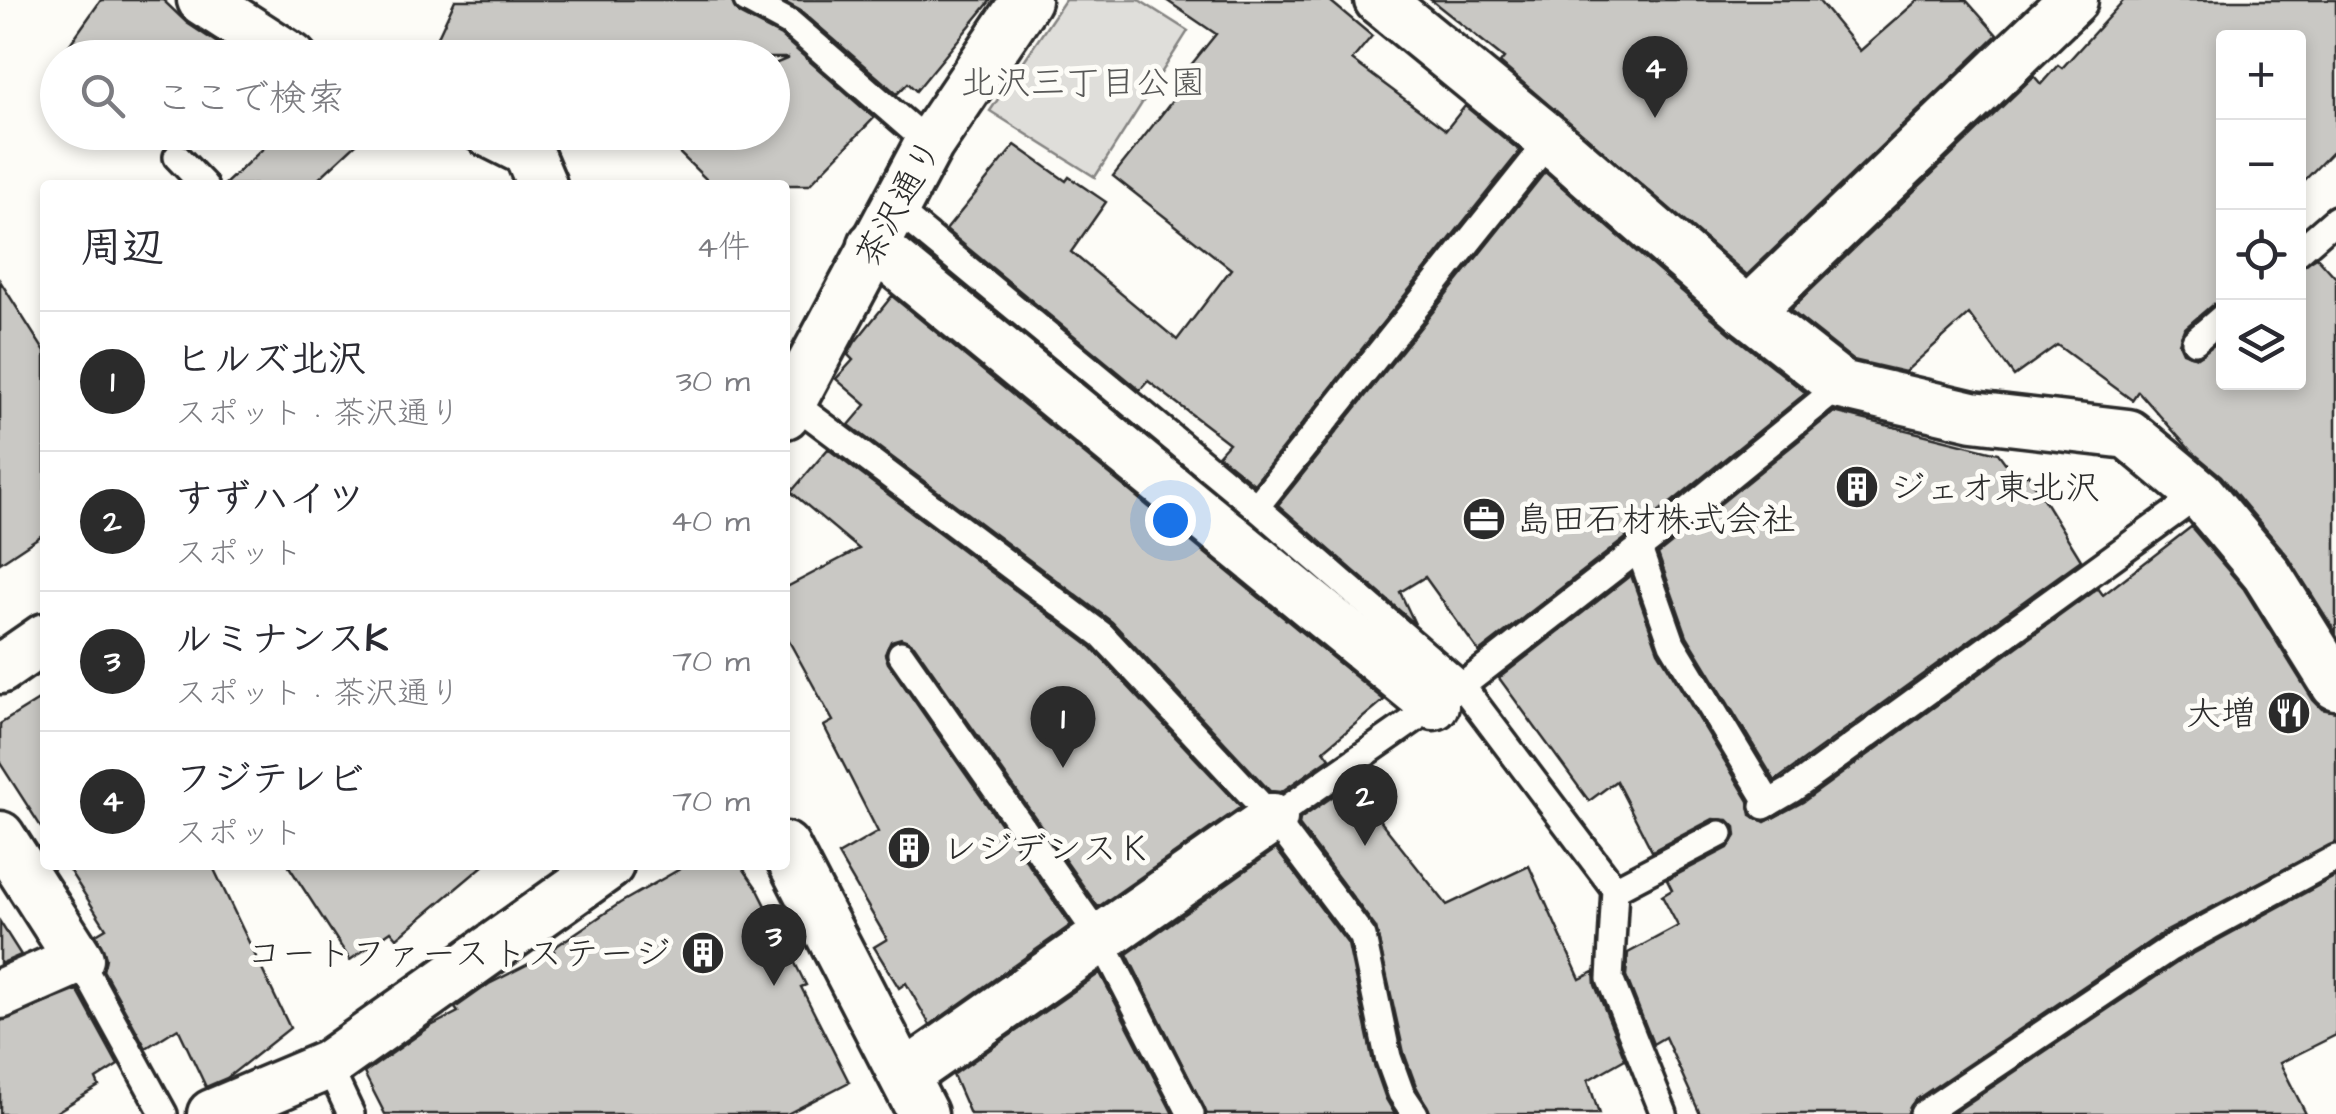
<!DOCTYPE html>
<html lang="ja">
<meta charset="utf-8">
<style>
body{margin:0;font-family:"Architects Daughter","Klee One",sans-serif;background:#f2f2f3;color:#2b2b33}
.controls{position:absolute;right:30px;top:30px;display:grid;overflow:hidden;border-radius:10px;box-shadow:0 5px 15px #0003}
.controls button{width:90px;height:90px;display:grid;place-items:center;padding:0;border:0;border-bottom:2px solid #e1e1e2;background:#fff;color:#2b2b33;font:50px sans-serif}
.you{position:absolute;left:1170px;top:520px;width:35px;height:35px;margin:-25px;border:8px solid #fff;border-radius:50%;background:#1a73e8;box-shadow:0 0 0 15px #1a73e833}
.badge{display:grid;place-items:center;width:65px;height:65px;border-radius:50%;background:#2b2b2b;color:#fff;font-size:32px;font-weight:700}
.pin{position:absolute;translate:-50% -82px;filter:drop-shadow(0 2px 5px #0008)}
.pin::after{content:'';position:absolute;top:52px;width:35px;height:30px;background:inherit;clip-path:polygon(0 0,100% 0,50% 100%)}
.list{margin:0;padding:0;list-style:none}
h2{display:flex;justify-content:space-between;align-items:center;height:130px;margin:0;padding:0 40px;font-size:42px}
h2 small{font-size:32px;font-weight:400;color:#7c7c81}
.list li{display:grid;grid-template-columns:65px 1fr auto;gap:30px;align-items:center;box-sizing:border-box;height:140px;padding:0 40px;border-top:2px solid #e1e1e2}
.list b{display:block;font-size:38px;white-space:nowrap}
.list p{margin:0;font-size:32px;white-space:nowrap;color:#7c7c81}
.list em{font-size:32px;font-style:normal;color:#7c7c81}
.icon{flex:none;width:55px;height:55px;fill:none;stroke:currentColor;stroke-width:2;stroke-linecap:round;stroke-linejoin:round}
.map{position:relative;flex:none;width:2336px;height:1114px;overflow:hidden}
.search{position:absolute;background:#fff;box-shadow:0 5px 15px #0003;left:40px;top:40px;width:750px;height:110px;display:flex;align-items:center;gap:25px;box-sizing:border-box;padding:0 35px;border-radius:55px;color:#7c7c81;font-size:38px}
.panel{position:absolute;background:#fff;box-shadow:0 5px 15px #0003;left:40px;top:180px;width:750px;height:690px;border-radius:10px}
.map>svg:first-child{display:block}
</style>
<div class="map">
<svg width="2336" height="1114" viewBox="0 0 2336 1114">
<rect width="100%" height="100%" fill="#fdfcf7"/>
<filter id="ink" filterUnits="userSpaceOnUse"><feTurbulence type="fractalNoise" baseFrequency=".01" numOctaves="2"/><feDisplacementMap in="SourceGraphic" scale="20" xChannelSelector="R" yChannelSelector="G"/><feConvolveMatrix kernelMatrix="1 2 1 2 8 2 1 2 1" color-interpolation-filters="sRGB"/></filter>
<g filter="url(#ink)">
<polygon fill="#dfdeda" stroke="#858482" stroke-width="2.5" points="1065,0 1139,0 1188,31 1095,177 990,111"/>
<g fill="#c9c8c4" stroke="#2b2b2b" stroke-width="2.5">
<polygon points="101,0 163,0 187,23 240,58 60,58"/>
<polygon points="455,0 731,0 739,14 781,36 874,118 809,185 712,185 658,132 772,132 772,65 789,58 580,58 571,48 575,58 428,58"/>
<polygon points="781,0 991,0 916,91 908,83 897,94 801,11"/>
<polygon points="1166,0 1329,0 1372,36 1352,60 1446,130 1465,106 1520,151 1254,484 1218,455 1229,443 1148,381 1140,390 946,230 1015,145 1066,181 1069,177 1106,202 1071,252 1177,340 1231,269 1113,176 1184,86 1178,81 1216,34"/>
<polygon points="1431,0 1818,0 1860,51 1918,0 1966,0 1997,35 1747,275 1500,63 1504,58"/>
<polygon points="2124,0 2336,0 2336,148 2298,187 2298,38 2224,38 2224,300 2213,304 2184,329 2179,343 2183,352 2197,357 2224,338 2224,382 2298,382 2298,268 2317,257 2336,278 2336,633 2287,555 2221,476 2191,451 2138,391 2132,400 2057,345 2014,376 1969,314 1905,372 1853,360 1790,310 2034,76 2041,84 2058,65 2062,68"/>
<polygon points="281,132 369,132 312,185 224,185"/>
<polygon points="1545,172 1730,333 1806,393 1662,510 1479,652 1425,577 1400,592 1415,624 1278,505"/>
<polygon points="0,281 45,352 45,533 0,563"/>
<polygon points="892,296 1384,700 1324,750 1330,758 1281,792 1270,791 1112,622 849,425 866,405 836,379 853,360 848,355 855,342"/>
<polygon points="1834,412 1998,453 2018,480 2028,474 2081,560 1775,781 1687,636 1658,554"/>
<polygon points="828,449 1091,647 1241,807 1098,907 914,645 901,638 891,641 885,654 888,663 1071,925 930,1025 906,983 899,988 874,947 887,939 838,855 878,832 824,726 833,721 785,634 785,588 859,549 791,492"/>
<polygon points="2191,527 2244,589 2313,700 2322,709 2336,712 2336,842 2161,934 1914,1101 1907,1114 1700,1114 1665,1037 1653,1044 1626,976 1628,953 1678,926 1662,896 1672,890 1667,880 1728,848 1736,836 1735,827 1728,820 1713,819 1652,851 1616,781 1589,801 1499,678 1631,575 1658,651 1749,801 1751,815 1765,822 1803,802 2098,588 2103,595"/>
<polygon points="45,696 45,833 0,763 0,724"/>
<polygon points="1351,784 1447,905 1529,866 1580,979 1594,972 1595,985 1625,1059 1588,1080 1599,1114 1431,1114 1416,1086 1404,1053 1376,928 1299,825 1300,819"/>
<polygon points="1276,849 1348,944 1373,1062 1386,1099 1395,1114 1207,1114 1127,954"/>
<polygon points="66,865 212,865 290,1028 227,1078 206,1087 178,1028 146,1048 103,970 106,958 96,934 106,928"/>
<polygon points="288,865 484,865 397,938 391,931 350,960"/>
<polygon points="687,865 741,865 758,890 806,985 801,987 849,1082 787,1114 385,1114 364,1073 431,1026 458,1012 455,1008 489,984 554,951 552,949 620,903"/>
<polygon points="2336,876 2336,1035 2280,1063 2306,1114 1952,1114 2178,962"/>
<polygon points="0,922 21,955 0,964"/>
<polygon points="1100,973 1173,1114 970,1114 953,1075"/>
<polygon points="77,990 118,1065 96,1079 99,1086 53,1114 0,1114 0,1021"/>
</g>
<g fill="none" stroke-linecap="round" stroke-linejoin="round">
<g stroke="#2b2b2b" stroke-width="32">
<g id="lane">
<polyline points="747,0 790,23 929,144"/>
<polyline points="177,157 204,185"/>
<polyline points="893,207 1256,507 1462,686 1615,889 1610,979 1664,1114"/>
<polyline points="2298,252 2336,219"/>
<polyline points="2195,341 2224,316"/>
<polyline points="792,402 1102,635 1273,818 1363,937 1388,1057 1401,1093 1415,1114"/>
<polyline points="1256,507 1550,140"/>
<polyline points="1639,549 1672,643 1769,803"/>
<polyline points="901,654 1100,938 1191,1114"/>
<polyline points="1764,806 1793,789 2200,494"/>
<polyline points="1273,818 1462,686 1672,523 1841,385"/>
<polyline points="1615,889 1720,834"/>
<polyline points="79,959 164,1114"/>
<polyline points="328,1065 351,1114"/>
<polyline points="1923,1114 2170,948 2336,858"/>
</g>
</g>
<g stroke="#2b2b2b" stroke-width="55">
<g id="street">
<polyline points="202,0 292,58"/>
<polyline points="1379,0 1550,140 1748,312 1841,385 1973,416 2128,434 2200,494 2266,573 2336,685"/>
<polyline points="488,132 528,152 542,185"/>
<polyline points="873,245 1434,705"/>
<polyline points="1748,312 2073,0"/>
<polyline points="785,414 929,144 1026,0"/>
<polyline points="0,669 45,638"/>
<polyline points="0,836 79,959 0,994"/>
<polyline points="785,847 923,1114"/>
<polyline points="904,1076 1273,818"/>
<polyline points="212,1114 328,1065 609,865"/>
</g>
</g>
<use href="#lane" stroke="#fdfcf7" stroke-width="25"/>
<use href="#street" stroke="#fdfcf7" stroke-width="48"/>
</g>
</g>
<defs>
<g id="building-disc" transform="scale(2.25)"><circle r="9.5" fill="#2b2b2b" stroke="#fdfcf7"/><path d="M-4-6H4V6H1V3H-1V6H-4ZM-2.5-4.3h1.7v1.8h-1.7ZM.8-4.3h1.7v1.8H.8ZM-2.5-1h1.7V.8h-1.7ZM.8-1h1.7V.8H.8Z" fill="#fff"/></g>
<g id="office-disc" transform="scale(2.25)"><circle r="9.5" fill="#2b2b2b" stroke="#fdfcf7"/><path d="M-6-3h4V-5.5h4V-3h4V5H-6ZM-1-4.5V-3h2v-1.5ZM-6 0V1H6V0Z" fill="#fff"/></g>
<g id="restaurant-disc" transform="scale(2.25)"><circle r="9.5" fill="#2b2b2b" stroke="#fdfcf7"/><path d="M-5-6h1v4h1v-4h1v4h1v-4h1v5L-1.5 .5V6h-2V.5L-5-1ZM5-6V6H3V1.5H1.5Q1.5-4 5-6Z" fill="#fff"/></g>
</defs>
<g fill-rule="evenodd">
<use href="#building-disc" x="1857" y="487"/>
<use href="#office-disc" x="1484" y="519"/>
<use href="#restaurant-disc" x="2289" y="713"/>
<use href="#building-disc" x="909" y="848"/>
<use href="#building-disc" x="703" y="953"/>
</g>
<g text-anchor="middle" stroke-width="10" stroke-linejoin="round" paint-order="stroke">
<g font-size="35" fill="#585857" stroke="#fdfcf7">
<text x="1083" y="94">北沢三丁目公園</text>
</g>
<g font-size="35" fill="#2b2b2b" stroke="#fdfcf7">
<text transform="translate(898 202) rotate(-61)" y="12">茶沢通り</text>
</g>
<g font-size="35" fill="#2b2b2b" stroke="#fdfcf7" text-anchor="start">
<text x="1890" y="499">ジェオ東北沢</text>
<text x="1516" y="531">島田石材株式会社</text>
<text x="2256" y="725" text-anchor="end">大増</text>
<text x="942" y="860">レジデンスＫ</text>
<text x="670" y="965" text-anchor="end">コートファーストステージ</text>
</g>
</g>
</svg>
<div class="controls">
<button>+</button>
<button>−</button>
<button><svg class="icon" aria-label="locate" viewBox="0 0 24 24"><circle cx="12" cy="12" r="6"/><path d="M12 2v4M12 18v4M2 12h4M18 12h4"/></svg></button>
<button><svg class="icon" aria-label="layers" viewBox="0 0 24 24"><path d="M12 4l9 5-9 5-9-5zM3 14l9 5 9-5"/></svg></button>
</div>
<div class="you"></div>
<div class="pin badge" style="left:1063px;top:768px">1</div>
<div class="pin badge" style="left:1365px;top:846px">2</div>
<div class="pin badge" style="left:774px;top:986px">3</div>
<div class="pin badge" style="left:1655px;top:118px">4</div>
<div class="search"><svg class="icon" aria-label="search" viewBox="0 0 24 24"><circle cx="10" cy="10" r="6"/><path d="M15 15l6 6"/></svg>ここで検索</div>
<section class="panel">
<h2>周辺<small>4件</small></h2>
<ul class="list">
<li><span class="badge">1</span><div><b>ヒルズ北沢</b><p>スポット · 茶沢通り</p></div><em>30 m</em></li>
<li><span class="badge">2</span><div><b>すずハイツ</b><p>スポット</p></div><em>40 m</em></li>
<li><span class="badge">3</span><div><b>ルミナンスK</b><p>スポット · 茶沢通り</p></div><em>70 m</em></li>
<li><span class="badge">4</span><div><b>フジテレビ</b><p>スポット</p></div><em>70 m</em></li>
</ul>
</section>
</div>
